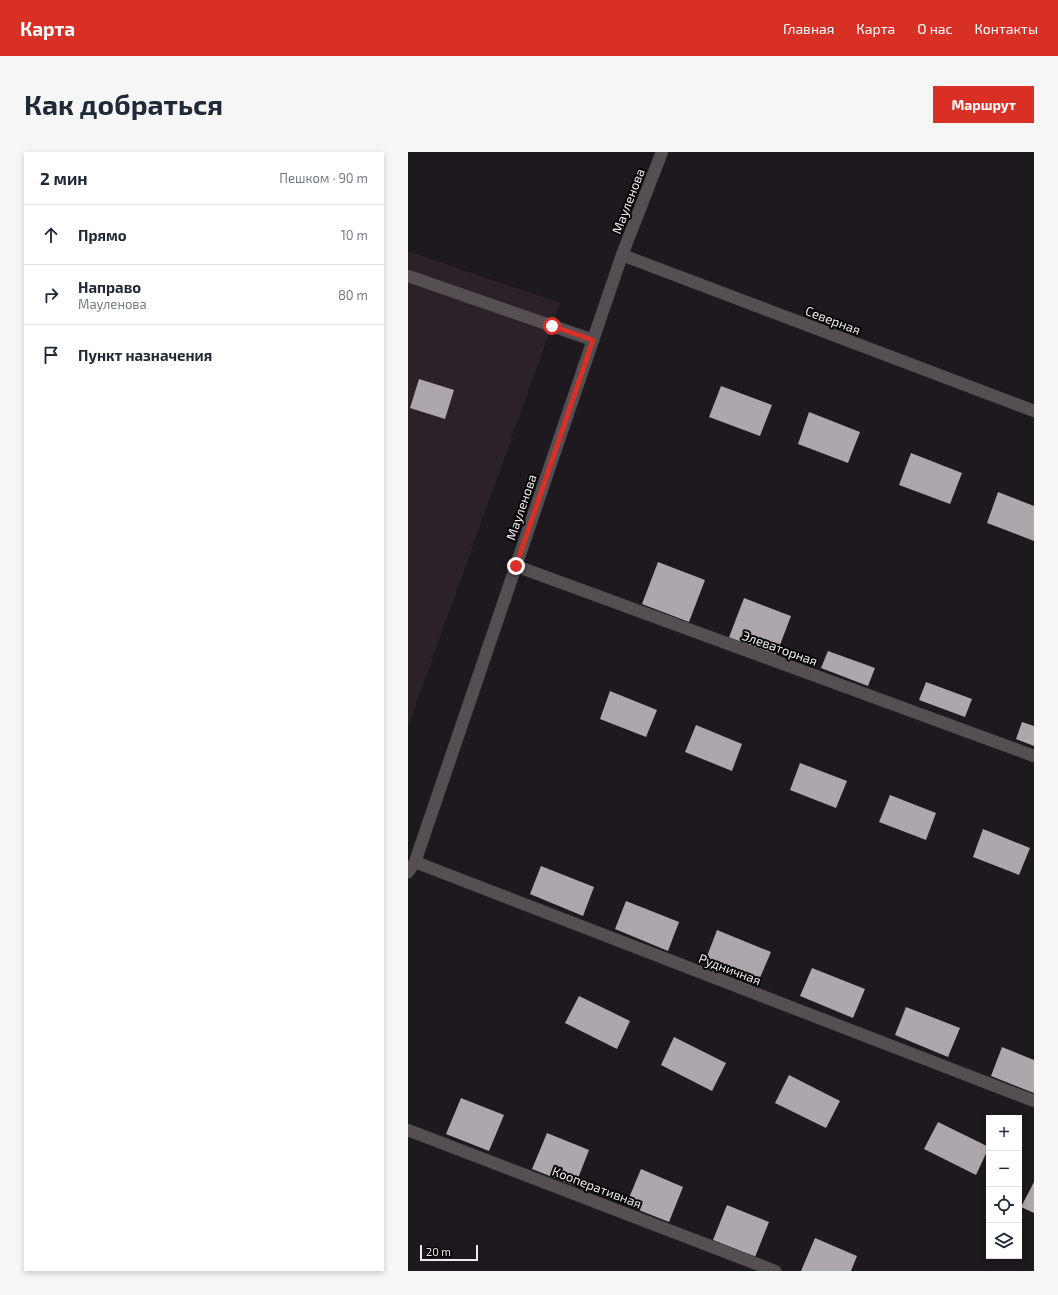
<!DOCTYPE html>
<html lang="ru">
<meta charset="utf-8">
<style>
body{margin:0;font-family:"Exo 2",sans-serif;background:#f6f6f7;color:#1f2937}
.controls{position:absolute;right:12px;bottom:12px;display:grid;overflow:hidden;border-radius:0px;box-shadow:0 2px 6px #0003}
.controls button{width:36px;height:36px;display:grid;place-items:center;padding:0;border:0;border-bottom:1px solid #e0e1e3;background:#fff;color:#1f2937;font:20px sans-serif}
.scale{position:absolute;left:12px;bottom:10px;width:58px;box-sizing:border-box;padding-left:4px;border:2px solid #eeeaed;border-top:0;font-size:11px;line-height:14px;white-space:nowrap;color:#eeeaed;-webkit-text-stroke:3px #070507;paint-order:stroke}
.stop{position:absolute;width:12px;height:12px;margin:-9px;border:3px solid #d93025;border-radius:50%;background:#fff}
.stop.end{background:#d93025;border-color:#fff;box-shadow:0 1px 4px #0008}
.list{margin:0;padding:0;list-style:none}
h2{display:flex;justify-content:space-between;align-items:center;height:52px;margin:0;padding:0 16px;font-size:17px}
h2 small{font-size:13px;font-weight:400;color:#747a83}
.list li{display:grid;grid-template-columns:26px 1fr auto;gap:12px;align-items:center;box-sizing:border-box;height:60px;padding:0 16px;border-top:1px solid #e0e1e3}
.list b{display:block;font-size:15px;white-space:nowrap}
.list p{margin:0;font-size:13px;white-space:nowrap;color:#747a83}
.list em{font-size:13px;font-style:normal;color:#747a83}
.icon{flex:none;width:22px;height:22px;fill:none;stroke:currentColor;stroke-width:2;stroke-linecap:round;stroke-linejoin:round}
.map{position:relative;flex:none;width:626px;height:1119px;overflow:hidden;border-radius:0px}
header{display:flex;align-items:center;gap:24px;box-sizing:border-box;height:56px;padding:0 20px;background:#d93025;color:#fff}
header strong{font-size:19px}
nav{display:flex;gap:22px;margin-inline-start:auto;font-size:14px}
.intro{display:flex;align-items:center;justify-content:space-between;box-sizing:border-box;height:96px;padding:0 24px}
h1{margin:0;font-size:28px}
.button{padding:10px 18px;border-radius:0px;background:#d93025;color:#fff;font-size:14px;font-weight:700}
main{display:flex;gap:24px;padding:0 24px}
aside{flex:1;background:#fff;border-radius:0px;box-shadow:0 2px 6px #0003}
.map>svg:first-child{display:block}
</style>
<header>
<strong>Карта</strong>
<nav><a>Главная</a><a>Карта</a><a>О нас</a><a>Контакты</a></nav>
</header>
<div class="intro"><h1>Как добраться</h1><a class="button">Маршрут</a></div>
<main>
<aside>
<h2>2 мин<small>Пешком · 90 m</small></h2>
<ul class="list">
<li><svg class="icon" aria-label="ahead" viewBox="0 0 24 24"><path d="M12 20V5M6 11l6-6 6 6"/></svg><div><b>Прямо</b></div><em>10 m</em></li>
<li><svg class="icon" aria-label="right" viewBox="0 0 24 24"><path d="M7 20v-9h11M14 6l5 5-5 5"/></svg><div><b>Направо</b><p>Мауленова</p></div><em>80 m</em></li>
<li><svg class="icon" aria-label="arrive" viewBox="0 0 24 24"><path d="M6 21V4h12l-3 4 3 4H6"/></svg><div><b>Пункт назначения</b></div></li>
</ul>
</aside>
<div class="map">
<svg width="626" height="1119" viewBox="0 0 626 1119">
<rect width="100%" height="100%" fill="#1e191e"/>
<polygon fill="#2a2129" points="0,99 152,151 0,575"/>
<g fill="#ada6ac">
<polygon points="11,227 46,238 37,267 2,256"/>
<polygon points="313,234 364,253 352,284 301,265"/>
<polygon points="401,260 452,280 440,311 390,292"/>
<polygon points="503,301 554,321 542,352 491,333"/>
<polygon points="590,340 626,354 626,389 579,371"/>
<polygon points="250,410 297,428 281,470 234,452"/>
<polygon points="336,446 383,464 367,506 320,488"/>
<polygon points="420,499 467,516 460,534 413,516"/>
<polygon points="518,530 564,547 557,565 511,548"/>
<polygon points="202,539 249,558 238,585 192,567"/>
<polygon points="614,570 626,574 626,594 608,587"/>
<polygon points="288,573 334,592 324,619 277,600"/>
<polygon points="392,611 439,629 428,656 382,638"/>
<polygon points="482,643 528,661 518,688 471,670"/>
<polygon points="575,677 622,696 611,723 565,705"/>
<polygon points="133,714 186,735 175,764 122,742"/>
<polygon points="218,749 271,770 260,799 207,777"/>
<polygon points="309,778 363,800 351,828 298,807"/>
<polygon points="404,816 457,837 445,866 392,844"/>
<polygon points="171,844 222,869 209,897 157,871"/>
<polygon points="498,855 552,876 540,905 487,883"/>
<polygon points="266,885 318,911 304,939 253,913"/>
<polygon points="594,895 626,908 626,941 583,924"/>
<polygon points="381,923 432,949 418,976 367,951"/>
<polygon points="53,946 96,963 81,999 38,982"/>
<polygon points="530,970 581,995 568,1023 516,997"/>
<polygon points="139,981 181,998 167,1034 124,1017"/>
<polygon points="233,1017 275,1035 261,1070 218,1053"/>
<polygon points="626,1030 626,1061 613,1055"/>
<polygon points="319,1053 361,1070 347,1105 305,1088"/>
<polygon points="407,1086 449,1104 443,1119 393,1119"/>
</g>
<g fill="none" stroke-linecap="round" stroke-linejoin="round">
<g stroke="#363336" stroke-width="13">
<g id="minor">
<polyline points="214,103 626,259"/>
<polyline points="0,124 185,188"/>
<polyline points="108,414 626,604"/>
<polyline points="7,710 626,949"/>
<polyline points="0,720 7,710 214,103 254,0"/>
<polyline points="0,978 367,1119"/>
</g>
</g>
<use href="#minor" stroke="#554f54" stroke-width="12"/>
</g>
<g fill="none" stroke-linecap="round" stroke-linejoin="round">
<polyline stroke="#d93025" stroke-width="5" points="108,414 185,188 144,174"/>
</g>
<g text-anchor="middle" stroke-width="4" stroke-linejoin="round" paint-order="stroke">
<g font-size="13" fill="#eeeaed" stroke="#070507">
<text transform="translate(220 49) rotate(-69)" y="5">Мауленова</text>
<text transform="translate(425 168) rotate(21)" y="5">Северная</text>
<text transform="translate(113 355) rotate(-71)" y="5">Мауленова</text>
<text transform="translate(372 496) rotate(20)" y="5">Элеваторная</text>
<text transform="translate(322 817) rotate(21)" y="5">Рудничная</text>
<text transform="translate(189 1035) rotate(21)" y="5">Кооперативная</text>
</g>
</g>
</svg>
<div class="controls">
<button>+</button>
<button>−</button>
<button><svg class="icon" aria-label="locate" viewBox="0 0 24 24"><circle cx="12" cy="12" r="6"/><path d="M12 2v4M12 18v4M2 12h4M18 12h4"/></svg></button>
<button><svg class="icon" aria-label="layers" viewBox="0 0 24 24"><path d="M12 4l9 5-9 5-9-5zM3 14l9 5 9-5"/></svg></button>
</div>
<div class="scale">20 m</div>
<div class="stop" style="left:144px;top:174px"></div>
<div class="stop end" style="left:108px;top:414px"></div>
</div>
</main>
